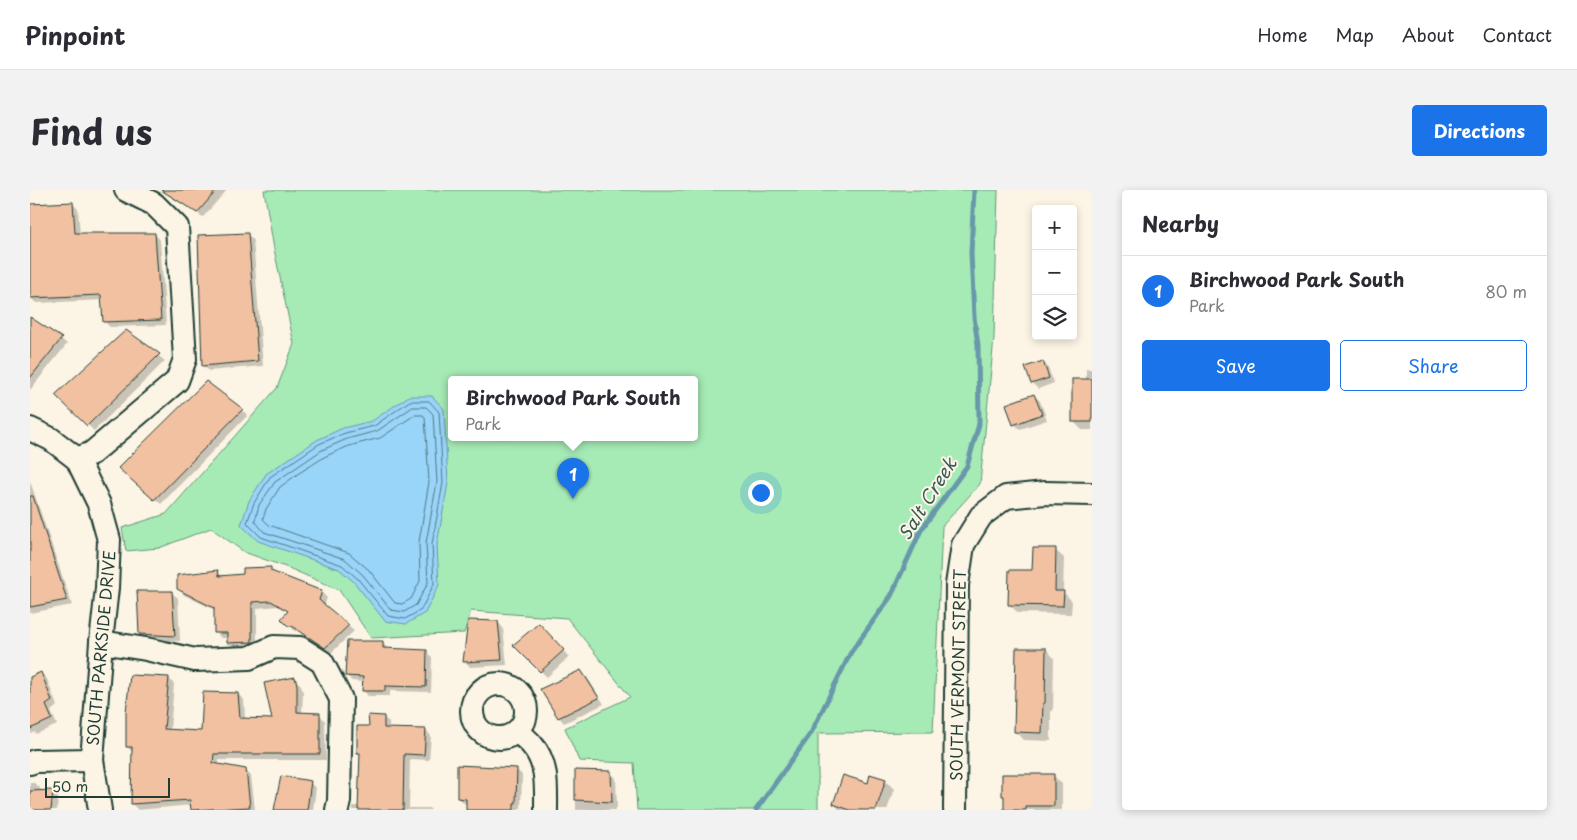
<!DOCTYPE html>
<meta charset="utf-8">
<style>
body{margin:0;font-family:"Playpen Sans",sans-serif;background:#f2f2f3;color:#2b2b33}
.controls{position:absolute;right:15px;top:15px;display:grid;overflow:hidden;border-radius:5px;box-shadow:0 2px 8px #0003}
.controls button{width:45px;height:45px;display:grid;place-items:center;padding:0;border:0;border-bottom:1px solid #e1e1e2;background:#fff;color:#2b2b33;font:25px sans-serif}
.scale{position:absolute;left:15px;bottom:12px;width:125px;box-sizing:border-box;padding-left:5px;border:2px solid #1f3d34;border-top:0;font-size:14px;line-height:18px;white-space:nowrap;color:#1f3d34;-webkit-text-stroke:4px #fcf5e5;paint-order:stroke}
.you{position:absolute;left:730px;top:302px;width:18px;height:18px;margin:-12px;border:4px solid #fff;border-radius:50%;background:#1a73e8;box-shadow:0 0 0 8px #1a73e833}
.badge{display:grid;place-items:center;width:32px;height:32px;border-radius:50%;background:#1a73e8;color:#fff;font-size:16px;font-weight:700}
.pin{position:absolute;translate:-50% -41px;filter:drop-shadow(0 1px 2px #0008)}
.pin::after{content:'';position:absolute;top:26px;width:18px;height:15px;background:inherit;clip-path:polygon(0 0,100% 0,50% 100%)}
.popup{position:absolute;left:418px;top:186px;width:250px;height:65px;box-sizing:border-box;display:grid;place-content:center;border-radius:5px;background:#fff;filter:drop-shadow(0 1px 4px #0005);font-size:16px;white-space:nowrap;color:#7c7c81}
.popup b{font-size:19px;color:#2b2b33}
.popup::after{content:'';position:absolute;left:50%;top:100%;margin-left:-10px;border:10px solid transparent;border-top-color:#fff}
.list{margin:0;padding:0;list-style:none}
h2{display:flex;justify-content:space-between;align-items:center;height:65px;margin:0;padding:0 20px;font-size:21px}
h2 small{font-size:16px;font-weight:400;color:#7c7c81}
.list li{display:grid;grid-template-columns:32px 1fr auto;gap:15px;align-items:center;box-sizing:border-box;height:70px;padding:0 20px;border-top:1px solid #e1e1e2}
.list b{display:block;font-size:19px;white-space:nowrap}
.list p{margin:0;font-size:16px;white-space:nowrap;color:#7c7c81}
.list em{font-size:16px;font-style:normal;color:#7c7c81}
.actions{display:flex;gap:10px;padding:15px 20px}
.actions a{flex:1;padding:11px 0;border:1px solid #1a73e8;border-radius:5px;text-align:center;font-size:18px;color:#1a73e8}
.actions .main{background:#1a73e8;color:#fff}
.icon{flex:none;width:28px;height:28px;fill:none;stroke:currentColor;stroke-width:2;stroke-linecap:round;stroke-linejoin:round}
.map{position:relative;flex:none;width:1062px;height:620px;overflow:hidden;border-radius:5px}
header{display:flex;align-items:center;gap:30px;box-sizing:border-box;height:70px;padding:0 25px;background:#fff;border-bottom:1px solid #e1e1e2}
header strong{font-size:24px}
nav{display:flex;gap:28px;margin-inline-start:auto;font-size:18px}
.intro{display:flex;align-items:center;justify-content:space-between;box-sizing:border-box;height:120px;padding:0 30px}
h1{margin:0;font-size:35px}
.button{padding:12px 22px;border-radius:5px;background:#1a73e8;color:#fff;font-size:18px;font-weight:700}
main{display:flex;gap:30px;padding:0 30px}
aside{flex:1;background:#fff;border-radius:5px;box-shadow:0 2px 8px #0003}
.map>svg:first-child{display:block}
</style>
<header>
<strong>Pinpoint</strong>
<nav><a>Home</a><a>Map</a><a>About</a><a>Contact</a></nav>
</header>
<div class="intro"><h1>Find us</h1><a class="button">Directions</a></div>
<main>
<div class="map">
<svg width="1062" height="620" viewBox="0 0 1062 620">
<rect width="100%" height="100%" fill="#fcf5e5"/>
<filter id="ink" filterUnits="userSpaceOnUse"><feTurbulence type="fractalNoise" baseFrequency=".02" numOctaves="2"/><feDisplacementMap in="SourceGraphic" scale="10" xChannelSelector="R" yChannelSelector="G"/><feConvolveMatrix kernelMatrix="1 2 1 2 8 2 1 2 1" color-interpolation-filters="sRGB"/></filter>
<g filter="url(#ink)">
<path fill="#a6ebb6" stroke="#629475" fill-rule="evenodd" d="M234,0H968L964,148L950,294L912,336L903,542L788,543V620H607L604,573L549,571L535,538L600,507L537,428L441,421L434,443L341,448L309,400L261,379L214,362L181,338L129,358L96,361L92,338L136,324L247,198L264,154L244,59ZM422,190H664V248H422Z"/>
<polygon fill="#99d4f9" stroke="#6898aa" points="379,206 402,206 414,219 418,293 407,355 409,395 395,423 376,434 355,431 324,392 309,379 228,351 211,335 219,311 236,284 287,250 313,238 342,231"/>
<g fill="#0003">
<polygon points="130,0 197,0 173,27"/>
<polygon points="42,13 48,19 50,45 125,44 130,50 136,135 80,137 74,131 73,110 6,113 0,107 0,15"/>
<polygon points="217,44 223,50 233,176 179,181 173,176"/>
<polygon points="0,129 31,149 37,154 0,200"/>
<polygon points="96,141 135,171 64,241 27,205"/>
<polygon points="1013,172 1018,178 1024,193 1008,199 1002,193"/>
<polygon points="1056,179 1062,179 1062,240 1052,240 1044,232 1056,190"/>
<polygon points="176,193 218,225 131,314 96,284"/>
<polygon points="1004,205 1010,211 1017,230 990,239 984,234"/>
<polygon points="0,291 42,415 0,423"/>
<polygon points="1025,360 1034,368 1033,402 1042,411 1041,424 988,423 980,415"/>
<polygon points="240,378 246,385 292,403 297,408 294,416 324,441 301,463 268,441 265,441 253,429 259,422 248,416 227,418 227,458 204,458 199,453 199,448 191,448 186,442 185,420 154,405 149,399 188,382 193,387 214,385"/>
<polygon points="142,403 148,408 150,451 116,450 110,444"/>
<polygon points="468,432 473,438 477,475 440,477 435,471"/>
<polygon points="514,440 539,467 517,487 485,456"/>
<polygon points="352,452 358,459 396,462 402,467 401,502 360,501 360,506 338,506 333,500 334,492 322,491 316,485"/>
<polygon points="1016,459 1024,468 1023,521 1021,521 1021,551 994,550 985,542"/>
<polygon points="551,481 557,487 574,514 534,533 529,527"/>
<polygon points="11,483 17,489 27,516 21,521 27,535 6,544 5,542 0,544 0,488"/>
<polygon points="139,488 144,494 140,540 172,542 208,504 214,510 215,529 243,530 265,489 271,495 273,502 272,524 290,525 295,531 296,570 189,570 189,575 215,580 221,586 225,620 162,620 162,615 108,620 102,614 103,562 97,557"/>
<polygon points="353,527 359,532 359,540 396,540 401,546 399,570 380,569 379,618 399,618 401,620 323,620 323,616 330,616 331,566 328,563 340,537"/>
<polygon points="486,579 492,585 491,618 489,618 489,620 438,620 437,614 434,613 428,608"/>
<polygon points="546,581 580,582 586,588 587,618 586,617 586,620 546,620"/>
<polygon points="1023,585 1032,594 1032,620 976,620 976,608 973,605"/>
<polygon points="855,590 864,599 857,620 810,620 804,614 838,594"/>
<polygon points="0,593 4,593 10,598 11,602 22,602 28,607 27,620 0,620"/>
<polygon points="280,593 286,598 283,620 246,620"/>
</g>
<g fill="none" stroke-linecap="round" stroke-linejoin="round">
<g stroke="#507983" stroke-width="1">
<polygon points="380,211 399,211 409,222 413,293 402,354 404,394 391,420 375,429 358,426 328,389 312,375 231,347 217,333 224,313 240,287 289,254 315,243 344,236"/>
<polygon points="383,217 396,217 403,224 407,292 396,353 398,393 386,415 374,422 361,420 333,385 315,369 234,342 225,331 229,315 245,292 292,260 317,249 347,241"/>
<polygon points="385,225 393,225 395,227 399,292 389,352 390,391 381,409 372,414 365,413 339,380 319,363 239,335 233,329 236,319 250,297 269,283 296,266 319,256 350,248"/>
</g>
<polyline stroke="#6898aa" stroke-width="5" points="726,620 781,543 821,462 861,406 891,340 937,276 949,234 948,155 944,127 941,63 944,0"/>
</g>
<g fill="#f2c1a2" stroke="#1f3d34">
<polygon points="131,0 187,0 167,23"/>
<polygon points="43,12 45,43 125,43 131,130 73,132 71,105 0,108 0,14"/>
<polygon points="218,43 228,171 172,176 168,45"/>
<polygon points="0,127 32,148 0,188"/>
<polygon points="96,140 130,164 57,236 25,205"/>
<polygon points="1013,171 1019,188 1001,194 995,177"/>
<rect x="1042" y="189" width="20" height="43"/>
<polygon points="176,191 213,219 124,310 88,278"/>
<polygon points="1004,204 1012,224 983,235 976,214"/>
<polygon points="0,306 3,306 37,410 0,417"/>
<polygon points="1003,358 1026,358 1025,401 1034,401 1033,416 978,415 979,380 1002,380"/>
<polygon points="241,377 241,381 292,401 289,410 319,435 295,458 262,436 258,436 251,429 258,421 241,411 222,412 222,452 197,453 197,443 184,443 184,418 147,399 147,385 188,380 189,386 213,384 213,378"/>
<polygon points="107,401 142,401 145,446 109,444"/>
<polygon points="438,430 468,431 472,470 433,472"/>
<polygon points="509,433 534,460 510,482 483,455"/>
<polygon points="317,451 353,451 353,458 397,460 396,497 355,496 355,501 332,501 333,487 315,486"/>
<polygon points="986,458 1016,458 1015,513 1013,513 1012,543 984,542"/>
<polygon points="551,480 569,508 528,528 510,499"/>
<polygon points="11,482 22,511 16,515 22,529 0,539 0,487"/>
<polygon points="100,485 139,487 134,539 171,541 173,502 208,503 210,528 242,529 234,493 265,487 267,495 267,522 290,523 290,564 184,564 183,573 216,579 220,617 161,620 160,610 101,614 102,557 96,557 96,522"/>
<polygon points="338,525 354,526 354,538 396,539 394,565 374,564 373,620 328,620 330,563 327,563 327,536 339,536"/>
<polygon points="427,575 487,578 486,613 484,613 484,620 436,620 436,609 427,608"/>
<polygon points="545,580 581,581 582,612 545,610"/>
<polygon points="840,584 856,589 846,620 820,620 803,614 813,585 838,593"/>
<polygon points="972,584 1024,584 1024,616 996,616 996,620 974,620 974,606 972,606"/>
<polygon points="251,586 281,591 277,620 244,620"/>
<polygon points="23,600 21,620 0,620 0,601"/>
</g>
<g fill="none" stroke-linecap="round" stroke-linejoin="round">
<g stroke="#1f3d34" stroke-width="26">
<g id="minor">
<polyline points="0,239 21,249 47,269 69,314 79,350 77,398 71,452 62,570 70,620"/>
<polyline points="47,269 62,263 147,191 155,169 147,37 124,14 96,0"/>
<polyline points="71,452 116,459 165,470 219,468 244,457 270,458 292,472 311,509 309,611 307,620"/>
<circle cx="469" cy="521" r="27"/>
<path d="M487,541C492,546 498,550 502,555C518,573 516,597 516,620"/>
<polyline points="0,573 5,571 62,570"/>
<polyline points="925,620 927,395 933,355 951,326 976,307 1015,303 1062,304"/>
</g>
</g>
<use href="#minor" stroke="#fcf5e5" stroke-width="22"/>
</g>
</g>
<g text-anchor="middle" stroke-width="4" stroke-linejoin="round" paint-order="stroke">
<g font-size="16" fill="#1f3d34" stroke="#fcf5e5">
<text transform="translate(71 458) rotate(-85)" y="6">SOUTH PARKSIDE DRIVE</text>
<text transform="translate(928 485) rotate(-89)" y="6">SOUTH VERMONT STREET</text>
</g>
<g font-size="18" font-style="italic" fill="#375b5b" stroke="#fcf5e5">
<text transform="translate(898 309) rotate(-58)" y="6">Salt Creek</text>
</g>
</g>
</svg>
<div class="controls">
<button>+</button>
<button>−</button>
<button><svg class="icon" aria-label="layers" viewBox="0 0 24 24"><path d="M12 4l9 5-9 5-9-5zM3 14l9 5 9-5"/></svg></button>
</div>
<div class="scale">50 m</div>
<div class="you"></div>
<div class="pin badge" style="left:543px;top:309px">1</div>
<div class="popup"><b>Birchwood Park South</b>Park</div>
</div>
<aside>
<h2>Nearby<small></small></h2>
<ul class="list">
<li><span class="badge">1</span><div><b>Birchwood Park South</b><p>Park</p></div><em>80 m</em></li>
</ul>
<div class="actions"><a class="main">Save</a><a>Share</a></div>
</aside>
</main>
